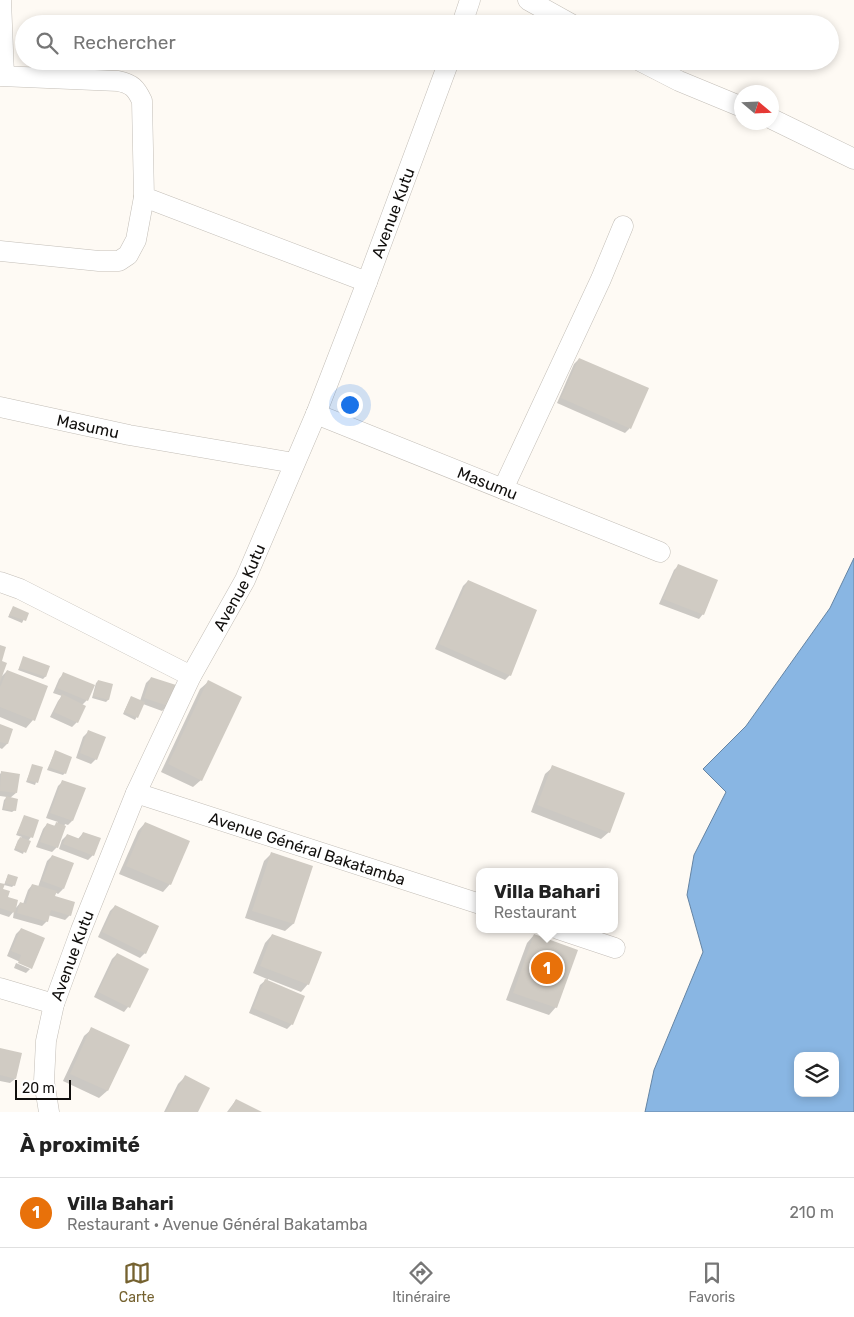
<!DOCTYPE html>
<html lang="fr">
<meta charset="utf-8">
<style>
body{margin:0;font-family:Rubik,sans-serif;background:#f2f2f2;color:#222}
.controls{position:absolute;right:15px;bottom:15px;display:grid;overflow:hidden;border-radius:10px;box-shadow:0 2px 8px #0003}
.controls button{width:45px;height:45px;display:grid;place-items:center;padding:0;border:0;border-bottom:1px solid #e0e0e0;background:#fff;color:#222;font:25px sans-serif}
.compass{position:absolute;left:734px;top:85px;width:45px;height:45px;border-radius:50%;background:#fff;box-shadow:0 2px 8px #0003;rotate:109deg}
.scale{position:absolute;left:15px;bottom:12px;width:56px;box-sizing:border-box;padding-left:5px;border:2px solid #110f0d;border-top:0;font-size:14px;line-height:18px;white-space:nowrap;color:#110f0d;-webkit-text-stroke:4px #fff;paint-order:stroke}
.you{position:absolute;left:349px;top:404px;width:18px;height:18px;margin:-12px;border:4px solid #fff;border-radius:50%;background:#1a73e8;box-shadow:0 0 0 8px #1a73e833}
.badge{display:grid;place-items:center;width:32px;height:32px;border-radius:50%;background:#756230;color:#fff;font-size:16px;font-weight:700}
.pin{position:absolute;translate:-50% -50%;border:2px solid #fff;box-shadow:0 1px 5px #0006}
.popup{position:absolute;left:476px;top:868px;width:142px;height:65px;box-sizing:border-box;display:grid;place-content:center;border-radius:10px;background:#fff;filter:drop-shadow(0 1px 4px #0005);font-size:16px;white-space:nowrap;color:#767676}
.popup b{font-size:19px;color:#222}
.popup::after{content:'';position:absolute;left:50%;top:100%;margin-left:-10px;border:10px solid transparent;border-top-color:#fff}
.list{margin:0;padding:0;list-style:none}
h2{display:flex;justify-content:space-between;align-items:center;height:65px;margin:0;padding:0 20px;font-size:21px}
h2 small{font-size:16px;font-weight:400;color:#767676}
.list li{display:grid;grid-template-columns:32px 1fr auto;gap:15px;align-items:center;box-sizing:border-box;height:70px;padding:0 20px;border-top:1px solid #e0e0e0}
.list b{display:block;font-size:19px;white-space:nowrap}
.list p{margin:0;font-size:16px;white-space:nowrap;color:#767676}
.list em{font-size:16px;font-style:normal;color:#767676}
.icon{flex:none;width:28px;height:28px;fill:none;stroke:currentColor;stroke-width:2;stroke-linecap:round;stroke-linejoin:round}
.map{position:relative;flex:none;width:854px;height:1112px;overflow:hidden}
.search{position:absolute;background:#fff;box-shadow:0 2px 8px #0003;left:15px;right:15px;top:15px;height:55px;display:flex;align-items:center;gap:12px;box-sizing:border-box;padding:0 18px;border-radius:28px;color:#767676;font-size:19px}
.sheet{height:135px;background:#fff}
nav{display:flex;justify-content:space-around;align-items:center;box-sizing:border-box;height:70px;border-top:1px solid #e0e0e0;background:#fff;font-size:14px;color:#767676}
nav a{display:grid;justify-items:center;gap:2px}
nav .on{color:#756230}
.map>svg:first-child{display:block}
</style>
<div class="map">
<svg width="854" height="1112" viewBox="0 0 854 1112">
<rect width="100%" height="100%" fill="#fefaf4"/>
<path fill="#89b6e3" stroke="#6584a3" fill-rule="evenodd" d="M854,558V1112H645L654,1070L703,952L687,895L694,855L726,792L703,769L746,726L830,608ZM798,1056H835V1093H798Z"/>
<g fill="#0003">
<polygon points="579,359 648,389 629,429 625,433 557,403 574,364"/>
<polygon points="679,565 703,614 699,619 659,604 674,570"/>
<polygon points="468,581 510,675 505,680 435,649 463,586"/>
<polygon points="13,608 27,613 22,623 8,617"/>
<polygon points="0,646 0,678 7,671 33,720 26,728 0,717"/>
<polygon points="24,658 48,667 45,677 43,679 18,670"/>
<polygon points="63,674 87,700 82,705 77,722 72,727 50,717 58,701 62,696 53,693 59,679"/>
<polygon points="151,678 167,706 162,711 143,704 135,720 123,714 131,697 140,701 146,683"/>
<polygon points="98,681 112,685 108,700 106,702 92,698 96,683"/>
<polygon points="208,682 201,780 193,787 161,772 200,689"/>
<polygon points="0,726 12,730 7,744 2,749 0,748"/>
<polygon points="88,732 96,759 91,764 76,758 83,737"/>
<polygon points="55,752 65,773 63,775 47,770"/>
<polygon points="33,765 41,768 35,785 26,782"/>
<polygon points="553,767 609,832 601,839 531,812 545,774"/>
<polygon points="2,772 16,793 10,798 15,810 12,812 2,810 4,800 7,797 0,796 0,774"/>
<polygon points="63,781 72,821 68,825 65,824 57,847 52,852 36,847 43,829 47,824 54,826 58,822 46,818 58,786"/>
<polygon points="25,816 31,837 28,841 23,854 14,850 18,840 22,837 16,835"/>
<polygon points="145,823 170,884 163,892 119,874 138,831"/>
<polygon points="83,833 93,855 88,860 59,849 62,840 67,835 78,839"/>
<polygon points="272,853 312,867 293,924 285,931 245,918 264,861"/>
<polygon points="52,856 63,889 58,894 55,892 54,897 70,915 65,920 48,915 47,921 42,926 13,918 14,911 9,917 0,914 0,884 15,909 20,903 23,904 28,890 32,885 38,887 47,861"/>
<polygon points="8,875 14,885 12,887 4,885"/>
<polygon points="115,906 145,953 140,958 98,937 110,911"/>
<polygon points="21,929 44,939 31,969 31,967 7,956 16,934"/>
<polygon points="272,935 308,984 301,992 268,979 267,981 292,1024 287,1029 249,1013 260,985 267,979 253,973 265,943"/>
<polygon points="534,935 556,1007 549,1015 506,1000 527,943"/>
<polygon points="117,954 147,970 128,1007 124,1012 94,997 112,959"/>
<polygon points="16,963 30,969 26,973 14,968"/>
<polygon points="92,1029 128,1045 107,1091 99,1098 63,1081 84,1036"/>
<polygon points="0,1049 15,1079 10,1083 0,1081"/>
<polygon points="185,1077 197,1112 164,1112 178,1084"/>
<polygon points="236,1100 259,1112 227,1112"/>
</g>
<g fill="#d0cbc3">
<polygon points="579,358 649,388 631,429 561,398"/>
<polygon points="678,564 718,580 704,615 663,599"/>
<polygon points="468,580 537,610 511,676 439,644"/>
<polygon points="13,606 29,613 26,621 9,615"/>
<polygon points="0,645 6,647 2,661 7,663 0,682"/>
<polygon points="23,656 50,666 46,677 19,668"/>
<polygon points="7,670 48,686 35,721 0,707 0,687"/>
<polygon points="63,672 95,685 88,701 57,688"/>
<polygon points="151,677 176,685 168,706 144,698"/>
<polygon points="98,680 113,684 109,700 93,696"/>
<polygon points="208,680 242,697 202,781 168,764"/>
<polygon points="62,694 86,706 78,723 54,712"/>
<polygon points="131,696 145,702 138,718 124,712"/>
<polygon points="0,724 13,729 8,744 0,742"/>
<polygon points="88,730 106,737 97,760 80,753"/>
<polygon points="55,750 72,757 66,774 49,767"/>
<polygon points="32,764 43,767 38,783 27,780"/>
<polygon points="552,765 625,793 610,833 537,805"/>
<polygon points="1,771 20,774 17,793 0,791"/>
<polygon points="62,780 86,788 73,821 50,813"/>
<polygon points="6,796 18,799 16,811 4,809"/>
<polygon points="24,815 39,820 33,838 17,833"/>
<polygon points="56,822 66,826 58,848 40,842 47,823 55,826"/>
<polygon points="145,822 190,841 171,885 126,866"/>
<polygon points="83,832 101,838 94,856 63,844 67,834 80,839"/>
<polygon points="20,837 31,841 26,853 15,848"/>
<polygon points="271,852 313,866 294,924 252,911"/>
<polygon points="52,855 74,863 64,889 42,881"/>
<polygon points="8,874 18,877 15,886 5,883"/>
<polygon points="0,883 5,884 3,889 10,891 8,897 18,900 15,913 0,908"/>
<polygon points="32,884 57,891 55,896 75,902 71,916 51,910 48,922 17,913 20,902 26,904"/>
<polygon points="115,905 159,926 146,954 102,932"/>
<polygon points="21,928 45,938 32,969 18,963 21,955 11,951"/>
<polygon points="272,934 322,952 309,985 260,966"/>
<polygon points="534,934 578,950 557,1008 513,993"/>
<polygon points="117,953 149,969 130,1008 98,992"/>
<polygon points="265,979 305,996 293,1025 253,1008"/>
<polygon points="91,1027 130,1045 108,1091 70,1074"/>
<polygon points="0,1048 22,1053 16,1079 0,1075"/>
<polygon points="185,1075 210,1088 198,1112 166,1112"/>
<polygon points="236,1099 262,1112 229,1112"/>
</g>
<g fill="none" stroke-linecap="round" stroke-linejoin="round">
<g stroke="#c3beb7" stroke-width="21">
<g id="minor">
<polyline points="1,0 4,75"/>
<polyline points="528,0 571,24"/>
<polyline points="462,24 470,0"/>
<polyline points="640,61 679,81 742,107"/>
<path d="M0,76L118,81C132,84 136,88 142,101L144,197L367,282"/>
<polyline points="772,119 854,159"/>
<polyline points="0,251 99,261 119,261 128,255 136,240 144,197"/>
<path id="s1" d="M0,407L129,435L294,463"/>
<path id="s2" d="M316,414L660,552"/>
<polyline points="503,489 601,279 623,226"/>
<polyline points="0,582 20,589 191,676"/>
<path id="s3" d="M136,793L480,904"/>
<polyline points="558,929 615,948"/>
<polyline points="0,988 54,1004"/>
<path id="s4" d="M49,1112L44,1081L46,1041L54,1004L81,930L136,793L191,676L245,580L316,414L367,282L449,61"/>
</g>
</g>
<use href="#minor" stroke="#fff" stroke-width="20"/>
</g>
<g text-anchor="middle" stroke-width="4" stroke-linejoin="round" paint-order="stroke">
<g font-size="16" fill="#110f0d" stroke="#fff">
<text dy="6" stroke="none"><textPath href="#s4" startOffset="971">Avenue Kutu</textPath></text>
<text dy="6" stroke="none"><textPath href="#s1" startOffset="90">Masumu</textPath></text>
<text dy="6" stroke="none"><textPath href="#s2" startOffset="185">Masumu</textPath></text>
<text dy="6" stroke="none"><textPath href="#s4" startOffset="566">Avenue Kutu</textPath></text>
<text dy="6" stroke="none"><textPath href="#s3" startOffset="180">Avenue Général Bakatamba</textPath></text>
<text dy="6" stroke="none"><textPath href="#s4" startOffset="161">Avenue Kutu</textPath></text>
</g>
</g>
</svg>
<div class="controls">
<button><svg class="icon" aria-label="layers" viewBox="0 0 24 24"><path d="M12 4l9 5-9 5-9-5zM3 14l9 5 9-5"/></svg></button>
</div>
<svg class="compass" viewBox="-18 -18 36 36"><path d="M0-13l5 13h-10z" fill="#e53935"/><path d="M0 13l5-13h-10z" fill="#767676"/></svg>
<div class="scale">20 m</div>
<div class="you"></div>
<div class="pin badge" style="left:547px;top:968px;background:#e8710a">1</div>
<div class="popup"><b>Villa Bahari</b>Restaurant</div>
<div class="search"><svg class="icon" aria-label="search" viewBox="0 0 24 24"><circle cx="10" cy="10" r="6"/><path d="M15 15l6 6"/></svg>Rechercher</div>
</div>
<section class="sheet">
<h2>À proximité<small></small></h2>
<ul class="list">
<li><span class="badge" style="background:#e8710a">1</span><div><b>Villa Bahari</b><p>Restaurant · Avenue Général Bakatamba</p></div><em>210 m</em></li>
</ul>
</section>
<nav>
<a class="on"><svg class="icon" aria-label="map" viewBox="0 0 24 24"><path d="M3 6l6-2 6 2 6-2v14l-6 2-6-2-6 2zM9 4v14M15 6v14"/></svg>Carte</a>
<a><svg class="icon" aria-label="directions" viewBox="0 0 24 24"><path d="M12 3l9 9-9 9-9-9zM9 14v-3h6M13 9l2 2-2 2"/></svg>Itinéraire</a>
<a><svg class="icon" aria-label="saved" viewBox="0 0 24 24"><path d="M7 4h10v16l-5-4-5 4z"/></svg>Favoris</a>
</nav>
